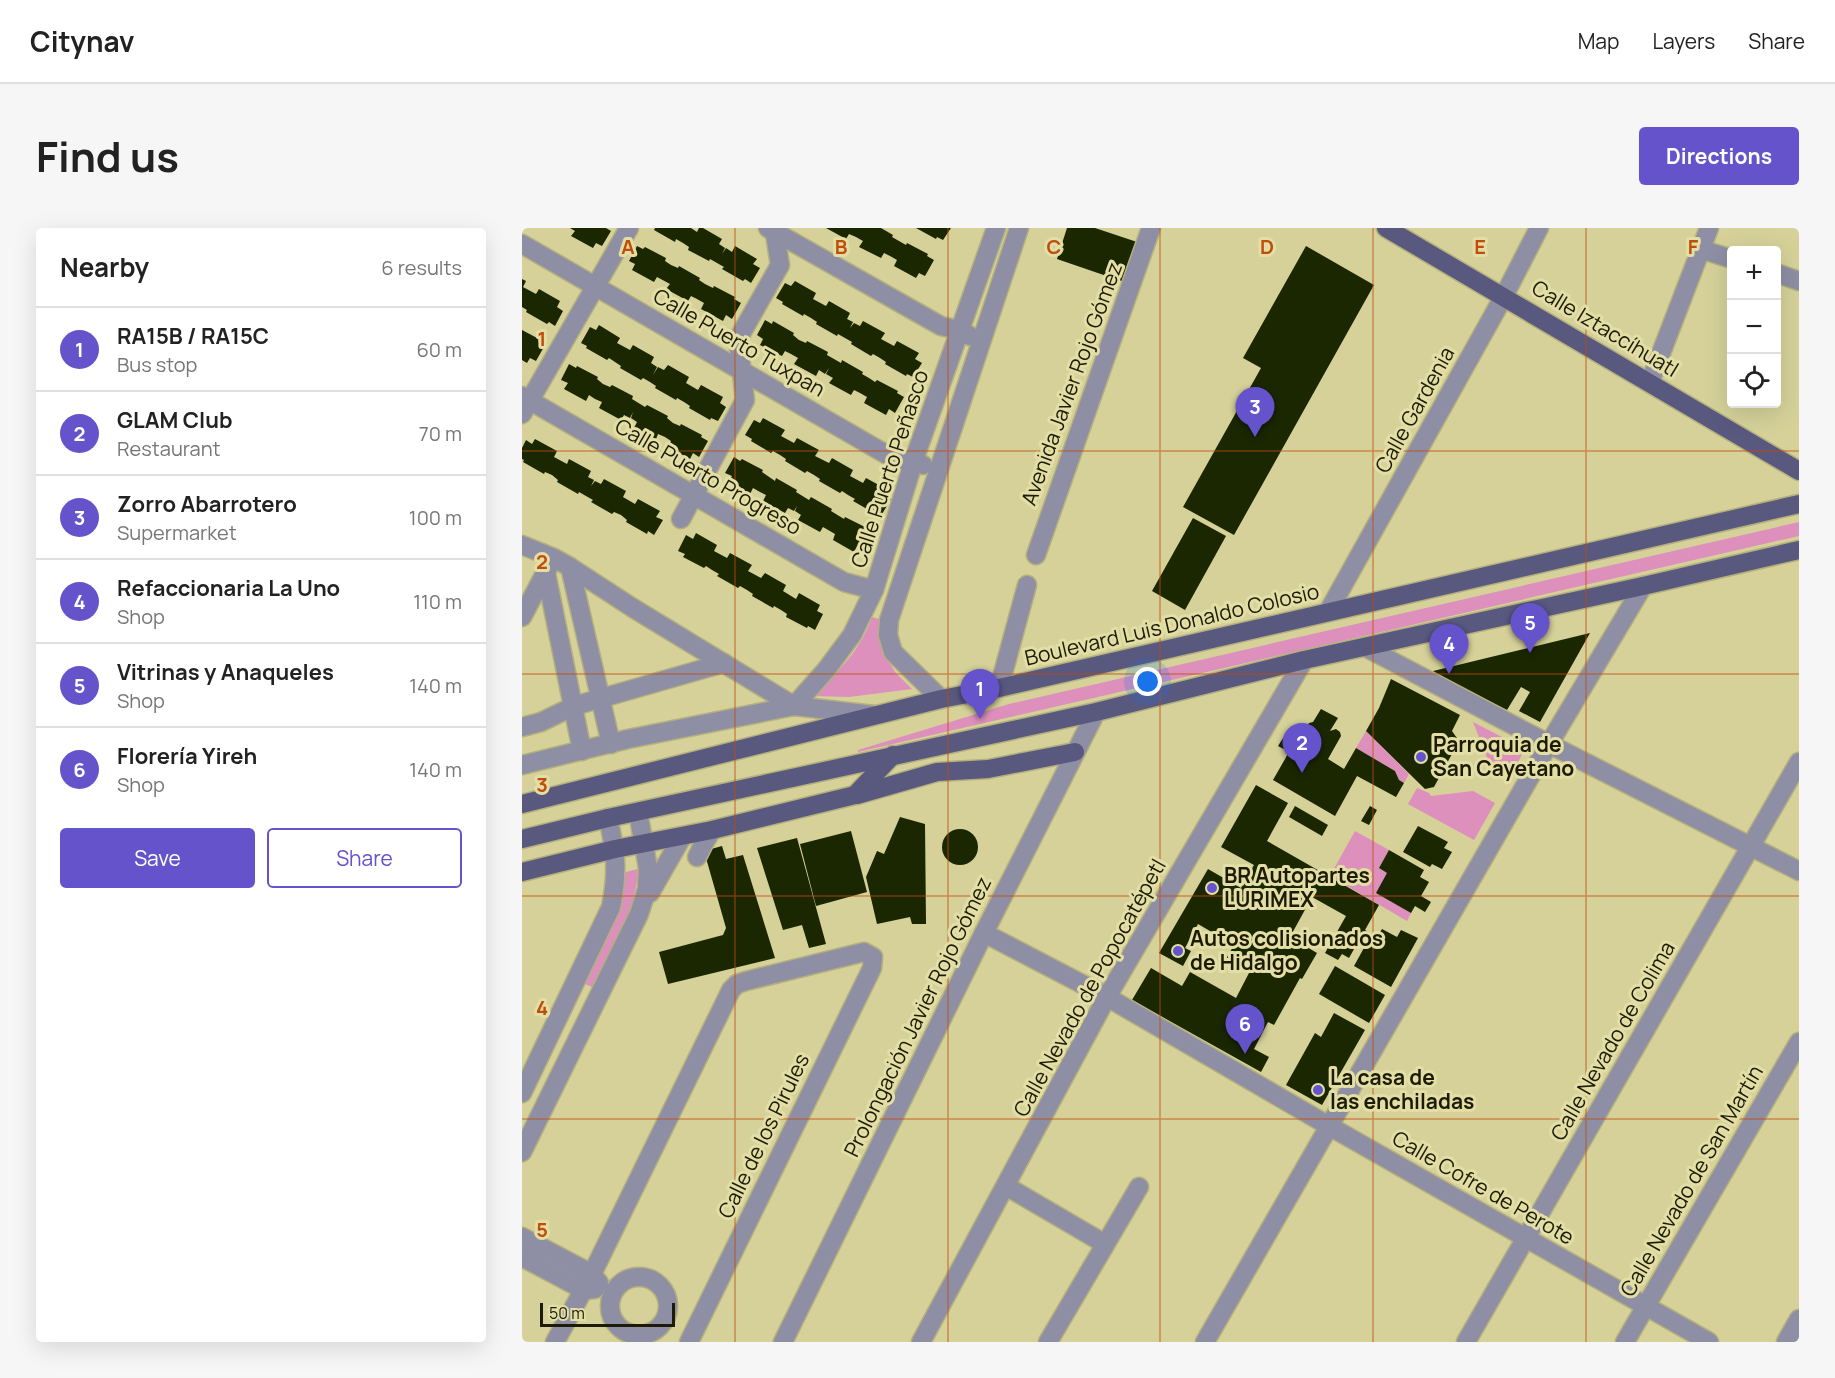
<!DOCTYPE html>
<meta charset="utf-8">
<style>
body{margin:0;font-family:Manrope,sans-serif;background:#f6f6f6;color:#222}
.controls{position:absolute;right:18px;top:18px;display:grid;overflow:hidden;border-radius:6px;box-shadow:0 6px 24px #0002}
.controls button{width:54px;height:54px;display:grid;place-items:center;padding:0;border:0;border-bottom:2px solid #e0e0e0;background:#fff;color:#222;font:30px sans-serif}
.scale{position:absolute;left:18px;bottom:15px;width:135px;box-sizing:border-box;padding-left:6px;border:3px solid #1d1b05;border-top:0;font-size:16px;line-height:21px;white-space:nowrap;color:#1d1b05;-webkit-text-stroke:4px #e2dea5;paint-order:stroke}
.you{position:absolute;left:626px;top:454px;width:21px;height:21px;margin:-15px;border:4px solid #fff;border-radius:50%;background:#1a73e8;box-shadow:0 0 0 9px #1a73e833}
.badge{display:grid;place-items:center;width:39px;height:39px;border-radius:50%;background:#6553cc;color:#fff;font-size:20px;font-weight:700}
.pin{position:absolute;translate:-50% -50px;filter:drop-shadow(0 2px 3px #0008)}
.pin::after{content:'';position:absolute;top:32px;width:21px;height:18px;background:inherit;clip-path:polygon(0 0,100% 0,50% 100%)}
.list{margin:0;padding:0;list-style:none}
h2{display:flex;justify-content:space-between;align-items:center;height:78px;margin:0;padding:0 24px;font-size:26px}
h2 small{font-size:20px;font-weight:400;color:#767676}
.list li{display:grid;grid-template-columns:39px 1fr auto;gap:18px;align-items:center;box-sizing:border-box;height:84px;padding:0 24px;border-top:2px solid #e0e0e0}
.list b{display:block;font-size:22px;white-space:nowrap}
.list p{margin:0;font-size:20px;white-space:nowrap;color:#767676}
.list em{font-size:20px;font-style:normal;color:#767676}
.actions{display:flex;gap:12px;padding:18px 24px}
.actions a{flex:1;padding:14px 0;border:2px solid #6553cc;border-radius:6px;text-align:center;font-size:21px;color:#6553cc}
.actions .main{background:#6553cc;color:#fff}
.icon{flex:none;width:33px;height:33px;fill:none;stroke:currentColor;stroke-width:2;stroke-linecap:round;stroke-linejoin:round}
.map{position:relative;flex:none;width:1277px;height:1114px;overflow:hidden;border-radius:6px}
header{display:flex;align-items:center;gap:36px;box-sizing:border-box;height:84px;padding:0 30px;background:#fff;border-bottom:2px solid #e0e0e0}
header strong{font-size:28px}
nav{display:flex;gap:33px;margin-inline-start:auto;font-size:21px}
.intro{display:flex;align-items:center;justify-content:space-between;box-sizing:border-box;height:144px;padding:0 36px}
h1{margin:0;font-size:42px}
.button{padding:15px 27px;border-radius:6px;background:#6553cc;color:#fff;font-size:21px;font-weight:700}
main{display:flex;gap:36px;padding:0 36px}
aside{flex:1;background:#fff;border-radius:6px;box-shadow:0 6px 24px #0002}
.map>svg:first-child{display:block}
</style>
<header>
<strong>Citynav</strong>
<nav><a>Map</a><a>Layers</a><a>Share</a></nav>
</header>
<div class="intro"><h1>Find us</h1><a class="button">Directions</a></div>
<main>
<aside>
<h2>Nearby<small>6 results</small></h2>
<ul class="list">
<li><span class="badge">1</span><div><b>RA15B / RA15C</b><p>Bus stop</p></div><em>60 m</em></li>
<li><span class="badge">2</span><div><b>GLAM Club</b><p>Restaurant</p></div><em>70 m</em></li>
<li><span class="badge">3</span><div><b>Zorro Abarrotero</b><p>Supermarket</p></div><em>100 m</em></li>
<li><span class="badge">4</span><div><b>Refaccionaria La Uno</b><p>Shop</p></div><em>110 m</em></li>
<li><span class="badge">5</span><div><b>Vitrinas y Anaqueles</b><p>Shop</p></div><em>140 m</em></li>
<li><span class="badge">6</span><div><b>Florería Yireh</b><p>Shop</p></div><em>140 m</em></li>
</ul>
<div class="actions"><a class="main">Save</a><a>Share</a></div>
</aside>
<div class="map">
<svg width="1277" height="1114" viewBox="0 0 1277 1114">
<rect width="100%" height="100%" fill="#d5d199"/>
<g fill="#dc90bb">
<polygon points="1277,294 1277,308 336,524 336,522 487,476"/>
<path d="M350,389L357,391L360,421L373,444L390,461L327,469L291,468C317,442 337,425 350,389Z"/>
<polygon points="951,494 1003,521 990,545 966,532"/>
<polygon points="844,503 887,546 882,555 877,552 873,543 834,520"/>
<polygon points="895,560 907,565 909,568 951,563 973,575 952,612 886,576"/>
<polygon points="833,603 867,622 857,640 865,645 889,685 885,693 808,648"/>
<path d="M116,641C114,685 91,722 70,759L63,756C80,720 96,683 104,644Z"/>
</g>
<g fill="#1b2700">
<polygon points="48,0 84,0 89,3 80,18 74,15 71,20 49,8 53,3"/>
<polygon points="133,0 169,0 175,4 177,0 181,0 200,11 197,16 203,20 200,26 204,20 210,24 213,18 235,31 231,36 238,40 229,55 223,51 221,53 200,41 202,39 188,31 187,33 166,22 167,19 161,15 154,11 153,14 132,2"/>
<polygon points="304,0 359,0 371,7 370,9 384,17 385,15 406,26 405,28 412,32 403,48 397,45 394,50 372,38 375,32 368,28 362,25 359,30 337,19 341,13 334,9 337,4 334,9 327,6 324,11"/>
<polygon points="394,0 429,0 421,12 415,9 414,11"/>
<polygon points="545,0 573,0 618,15 605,55 535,31"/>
<polygon points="115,18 121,21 123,19 144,30 143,33 149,37 156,40 157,38 178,50 177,52 183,56 191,60 192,58 213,69 212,71 219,75 210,91 204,87 201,93 179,81 182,75 175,71 169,68 166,73 144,61 148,56 135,49 132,54 110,42 113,36 107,33"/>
<polygon points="784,18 852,57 712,307 661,279 739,140 721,130"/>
<polygon points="0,51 4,53 1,59 14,66 17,61 38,73 35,79 41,83 33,98 27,94 25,96 4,84 5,82 0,79"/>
<polygon points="273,53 294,65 291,71 304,78 307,73 328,85 325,91 331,94 328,100 332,95 338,98 341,93 363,105 359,111 372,118 375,113 397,125 393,131 400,135 391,149 385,146 384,148 363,136 364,134 358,130 351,126 349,128 329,116 330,114 316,106 315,108 294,96 295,94 289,90 282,86 281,88 260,76 261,74 254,70 263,55 269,58"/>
<polygon points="243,92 250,96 251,93 272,105 271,107 277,112 284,115 285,113 306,124 305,127 319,135 320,132 341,144 340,146 347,150 353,154 355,152 376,163 375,165 382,169 373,185 367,181 364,187 342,175 345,169 338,165 332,162 329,167 307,155 311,150 304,146 307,140 303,146 297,142 294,148 272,136 276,130 269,126 263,123 260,128 238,117 241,111 235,107"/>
<polygon points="77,97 98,110 95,115 108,122 111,117 132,129 129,135 135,139 131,147 136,139 142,142 146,137 167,149 164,155 176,162 179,157 201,169 198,175 204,179 196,193 189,190 188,192 167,180 168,178 162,174 155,170 154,172 133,160 134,158 128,154 121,150 119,152 98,140 99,138 87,130 85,132 64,120 65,118 59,115 68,99 74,102"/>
<polygon points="0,102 17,111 16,113 23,117 14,133 8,130 5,135 0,132"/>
<polygon points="47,136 54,140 55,138 76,149 75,151 81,156 88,159 90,157 111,168 110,171 123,179 125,177 146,188 145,190 151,195 158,198 159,196 180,207 179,209 186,213 177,229 171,225 168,231 146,219 149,213 143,209 136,206 134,211 112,200 115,194 109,190 111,184 108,190 102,187 99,192 77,180 80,174 73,171 67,167 64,173 42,161 46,155 39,152"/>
<polygon points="241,190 263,202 259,208 272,215 275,210 297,222 293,228 307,235 310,230 331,242 328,248 341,255 344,250 366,262 362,268 369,271 360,286 353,283 352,285 331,273 333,271 326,267 320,263 318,265 297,253 298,251 292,247 285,243 283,245 263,233 264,231 258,227 251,223 249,225 229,213 230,211 223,207 232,192 238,195"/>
<polygon points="13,211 35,223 32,229 45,236 47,231 69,243 66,249 72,252 69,258 73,253 79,256 82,251 104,263 101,269 113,276 116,271 138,283 134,289 141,292 132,307 126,303 125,306 104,294 105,292 99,287 92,284 90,286 69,274 71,272 57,264 56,266 35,254 36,252 30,247 23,244 22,246 1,234 2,232 0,231 0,220 4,212 10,216"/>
<polygon points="212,229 218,233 220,231 241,242 240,244 253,253 254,250 275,262 274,264 287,272 289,269 310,281 309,283 322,291 323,289 345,300 343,302 350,306 342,322 335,318 332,324 311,312 313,306 301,299 298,304 276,292 279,287 273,283 275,278 272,283 266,280 263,285 241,273 244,267 238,264 231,260 228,266 206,254 210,248 203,245"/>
<polygon points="671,290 704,308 663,382 630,363"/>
<polygon points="174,305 195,317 192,323 205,330 208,325 230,337 226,343 239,350 243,345 264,357 261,363 274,371 277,365 298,377 295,383 301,386 293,402 286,398 285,400 264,389 265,386 259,382 252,378 251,380 230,368 231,366 225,362 218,358 216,360 195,348 197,346 190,342 184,338 182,340 161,329 163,326 156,323 164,307 171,311"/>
<polygon points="1068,405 1018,494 997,483 1008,464 999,459 985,482 907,444"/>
<polygon points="869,451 938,487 930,503 937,513 912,559 903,561 844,503 857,480"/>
<polygon points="799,481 816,490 808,503 814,501 818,504 819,508 806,531 822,541 834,520 873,543 877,552 882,555 874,569 835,548 813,588 751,552 767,524 756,518 763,507 779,516 787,502 785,498 787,495 791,494"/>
<polygon points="734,557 766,575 745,613 857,677 843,702 855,709 860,701 875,709 879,702 896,710 869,759 832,738 843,718 836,714 827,730 820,726 816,732 803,725 824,688 790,669 768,709 795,725 780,751 778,750 752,797 746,794 732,821 747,829 739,844 610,772 629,740 660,758 668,744 714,770 727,745 704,731 712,717 676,696 663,720 669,723 661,738 637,725 686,641 719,660 732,637 699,619"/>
<polygon points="773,578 806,597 800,608 767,589"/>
<polygon points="848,578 855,582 847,597 839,593"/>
<polygon points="378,589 403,596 404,696 390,696 388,689 355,696 344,649 355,623 362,626"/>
<polygon points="896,598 926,614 922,620 930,624 920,641 910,636 908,639 881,624"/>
<circle cx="438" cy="619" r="18"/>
<polygon points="329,603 345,664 294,678 278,616"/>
<polygon points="275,610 304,716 287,720 280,697 261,702 235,620"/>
<polygon points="200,618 204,631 221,627 253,730 146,756 137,724 201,707 204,700 182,623"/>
<polygon points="867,622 902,642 898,649 907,654 899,668 909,674 903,684 893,678 889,685 854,665 865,645 857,640"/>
<polygon points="813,738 863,767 847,795 797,766"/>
<polygon points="812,785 843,802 800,877 764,857 793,805 799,809"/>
</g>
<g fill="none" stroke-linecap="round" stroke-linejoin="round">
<g stroke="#b4b07e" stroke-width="21">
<g id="minor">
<polyline points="246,0 419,98 437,102 448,108"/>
<polyline points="0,16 374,232 392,232 401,237"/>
<polyline points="1178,21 1210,31"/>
<polyline points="1254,45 1277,53"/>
<polyline points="1128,154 1187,0"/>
<polyline points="0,168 322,354 352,362"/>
<polyline points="0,186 107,0"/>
<polyline points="159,291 223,172 216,111 258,37 252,0"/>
<polyline points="0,317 32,330 48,339 111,380 272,478 304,442 330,407 352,362 392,232 474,0"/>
<polyline points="514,327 629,0"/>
<polyline points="48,339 89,516"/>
<polyline points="24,345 60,523"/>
<polyline points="806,384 982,68 1017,0"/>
<polyline points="0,389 26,340"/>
<polyline points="843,419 1027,516 1277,643"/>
<polyline points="477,460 505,357"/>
<polyline points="419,471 371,424 366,407 367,392 497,0"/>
<polyline points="0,499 19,494 52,478 202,435"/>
<polyline points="0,537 106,511 272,478 352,487"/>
<polyline points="175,629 182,615 190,602"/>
<polyline points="128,665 160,609"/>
<polyline points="462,705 585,769 807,898 1187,1114"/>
<path d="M0,865L89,679C96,644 94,624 86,590"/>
<polyline points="0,924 117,686 125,661 126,640 116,584"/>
<polyline points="484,958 583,1016"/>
<polyline points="0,1009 70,1046 77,1055"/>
<polyline points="0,1029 62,1062 73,1061"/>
<circle cx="117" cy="1078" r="29"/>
<polyline points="33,1114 70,1046 209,762 215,756 224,753 342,724 351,729 350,740 167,1114"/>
<polyline points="261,1114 462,705 574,484"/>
<polyline points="399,1114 585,769 782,432"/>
<polyline points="526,1114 617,959"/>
<polyline points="683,1114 1027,516 1121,358"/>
<polyline points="944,1114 1277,534"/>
<polyline points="1103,1114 1277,814"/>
<polyline points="1264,1114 1277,1091"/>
</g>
</g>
<g stroke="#b4b07e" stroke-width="21">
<g id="major">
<polyline points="864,0 1277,243"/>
<polyline points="335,567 415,544 466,541 553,524"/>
<polyline points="0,576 419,471 477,460 1277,276"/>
<polyline points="0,611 86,590 574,484 782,432 1121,358 1277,322"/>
<polyline points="0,644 93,621 190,602 333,567 371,527"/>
</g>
</g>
<use href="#minor" stroke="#8e8ea4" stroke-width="18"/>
<use href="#major" stroke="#59587f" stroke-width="18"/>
</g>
<path fill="none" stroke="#bf4d0b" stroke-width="1.5" stroke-opacity="0.55" d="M213,0V1114M426,0V1114M638,0V1114M851,0V1114M1064,0V1114M0,223H1277M0,446H1277M0,668H1277M0,891H1277"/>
<g fill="#6553cc" stroke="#e2dea5" stroke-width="2">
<circle cx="899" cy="529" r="6"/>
<circle cx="690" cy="660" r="6"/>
<circle cx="656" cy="723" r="6"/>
<circle cx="796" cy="862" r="6"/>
</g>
<g text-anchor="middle" stroke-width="6" stroke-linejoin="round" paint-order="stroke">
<g font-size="21" fill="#1d1b05" stroke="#e2dea5">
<text transform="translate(1083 101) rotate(31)" y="7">Calle Iztaccíhuatl</text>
<text transform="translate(217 115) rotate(30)" y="7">Calle Puerto Tuxpan</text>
<text transform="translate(550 156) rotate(-70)" y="7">Avenida Javier Rojo Gómez</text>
<text transform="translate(893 182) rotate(-61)" y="7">Calle Gardenia</text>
<text transform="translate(368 241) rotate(-72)" y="7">Calle Puerto Peñasco</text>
<text transform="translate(186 249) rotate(30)" y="7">Calle Puerto Progreso</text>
<text transform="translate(650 397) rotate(-13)" y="7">Boulevard Luis Donaldo Colosio</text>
<text transform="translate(568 760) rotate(-61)" y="7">Calle Nevado de Popocatépetl</text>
<text transform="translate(396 789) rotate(-64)" y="7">Prolongación Javier Rojo Gómez</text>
<text transform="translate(1091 813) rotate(-60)" y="7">Calle Nevado de Colima</text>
<text transform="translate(242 908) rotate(-64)" y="7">Calle de los Pirules</text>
<text transform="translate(1170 953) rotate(-60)" y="7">Calle Nevado de San Martín</text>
<text transform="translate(961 960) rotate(30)" y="7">Calle Cofre de Perote</text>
</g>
<g font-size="21" font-weight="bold" fill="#1d1b05" stroke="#e2dea5" text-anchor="start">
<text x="911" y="524">Parroquia de<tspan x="911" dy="24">San Cayetano</tspan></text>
<text x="702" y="655">BR Autopartes<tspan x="702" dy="24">LURIMEX</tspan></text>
<text x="668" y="718">Autos colisionados<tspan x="668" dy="24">de Hidalgo</tspan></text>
<text x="808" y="857">La casa de<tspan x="808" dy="24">las enchiladas</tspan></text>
</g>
</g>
<g font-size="20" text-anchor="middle" font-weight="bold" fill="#bf4d0b" stroke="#e2dea5" stroke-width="6" stroke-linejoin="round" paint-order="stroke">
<text x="106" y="26">A</text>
<text x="319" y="26">B</text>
<text x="532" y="26">C</text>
<text x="745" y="26">D</text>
<text x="958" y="26">E</text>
<text x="1171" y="26">F</text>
<text x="20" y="118">1</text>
<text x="20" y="341">2</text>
<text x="20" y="564">3</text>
<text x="20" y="787">4</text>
<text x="20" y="1009">5</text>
</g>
</svg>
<div class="controls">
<button>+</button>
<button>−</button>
<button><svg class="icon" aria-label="locate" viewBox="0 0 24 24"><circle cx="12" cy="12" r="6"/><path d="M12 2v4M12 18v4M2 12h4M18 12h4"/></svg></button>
</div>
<div class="scale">50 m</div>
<div class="you"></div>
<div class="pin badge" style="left:458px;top:491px">1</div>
<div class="pin badge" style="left:780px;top:545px">2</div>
<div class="pin badge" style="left:733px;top:209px">3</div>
<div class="pin badge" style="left:927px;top:446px">4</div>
<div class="pin badge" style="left:1008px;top:425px">5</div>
<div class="pin badge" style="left:723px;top:826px">6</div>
</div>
</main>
